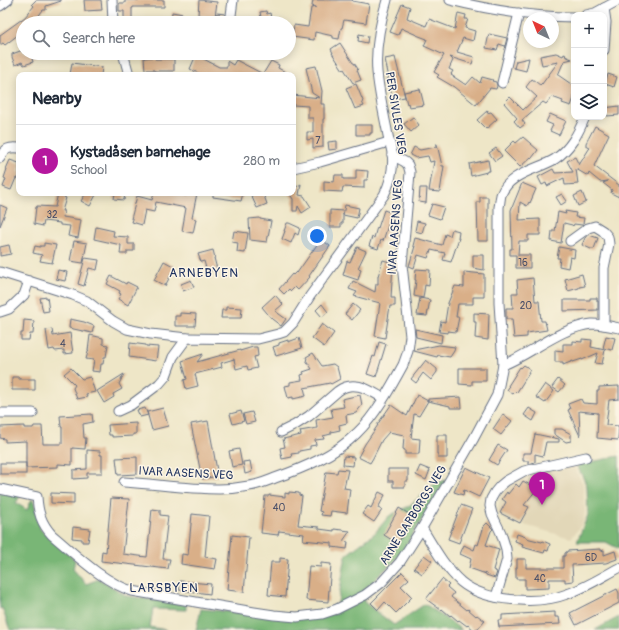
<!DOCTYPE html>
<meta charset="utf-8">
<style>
body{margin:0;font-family:Pangolin,sans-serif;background:#f6f6f7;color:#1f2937}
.controls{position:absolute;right:12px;top:12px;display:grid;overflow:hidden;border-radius:8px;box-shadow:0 2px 10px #0003}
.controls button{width:36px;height:36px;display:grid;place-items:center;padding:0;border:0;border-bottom:1px solid #e0e1e3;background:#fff;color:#1f2937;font:20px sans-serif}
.compass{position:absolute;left:523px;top:12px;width:36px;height:36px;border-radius:50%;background:#fff;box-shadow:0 2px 10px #0003;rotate:317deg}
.you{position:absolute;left:317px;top:236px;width:14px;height:14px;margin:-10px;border:3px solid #fff;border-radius:50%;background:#1a73e8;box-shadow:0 0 0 6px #1a73e833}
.badge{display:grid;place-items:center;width:26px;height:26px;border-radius:50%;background:#b5179e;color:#fff;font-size:13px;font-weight:700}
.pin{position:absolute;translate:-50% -33px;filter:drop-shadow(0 1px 2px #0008)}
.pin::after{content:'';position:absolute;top:21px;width:14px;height:12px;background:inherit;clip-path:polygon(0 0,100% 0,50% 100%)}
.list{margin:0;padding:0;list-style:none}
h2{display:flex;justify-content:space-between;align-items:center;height:52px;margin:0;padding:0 16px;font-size:17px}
h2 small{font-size:13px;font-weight:400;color:#747a83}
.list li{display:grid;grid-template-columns:26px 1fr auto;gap:12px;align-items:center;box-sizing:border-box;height:72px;padding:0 16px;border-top:1px solid #e0e1e3}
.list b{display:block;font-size:15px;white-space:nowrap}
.list p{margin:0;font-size:13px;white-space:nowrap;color:#747a83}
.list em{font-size:13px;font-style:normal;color:#747a83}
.icon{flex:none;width:22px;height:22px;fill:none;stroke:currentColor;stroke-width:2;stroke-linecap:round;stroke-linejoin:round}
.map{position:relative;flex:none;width:619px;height:630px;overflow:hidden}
.search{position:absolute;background:#fff;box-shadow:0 2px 10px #0003;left:16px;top:16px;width:280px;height:44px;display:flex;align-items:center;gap:10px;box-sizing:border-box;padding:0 14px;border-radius:22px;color:#747a83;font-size:15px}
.panel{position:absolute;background:#fff;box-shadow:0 2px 10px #0003;left:16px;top:72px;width:280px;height:124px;border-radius:8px}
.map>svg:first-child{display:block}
</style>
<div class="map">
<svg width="619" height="630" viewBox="0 0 619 630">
<rect width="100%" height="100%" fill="#fcf5e5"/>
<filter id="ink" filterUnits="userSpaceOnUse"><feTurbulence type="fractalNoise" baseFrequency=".025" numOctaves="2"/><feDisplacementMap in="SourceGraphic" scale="8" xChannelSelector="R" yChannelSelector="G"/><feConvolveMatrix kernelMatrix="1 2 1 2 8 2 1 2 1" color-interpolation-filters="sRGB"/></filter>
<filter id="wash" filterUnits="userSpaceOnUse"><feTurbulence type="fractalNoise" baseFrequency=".012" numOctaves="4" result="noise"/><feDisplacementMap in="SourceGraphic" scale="16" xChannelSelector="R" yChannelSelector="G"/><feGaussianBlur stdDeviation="0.9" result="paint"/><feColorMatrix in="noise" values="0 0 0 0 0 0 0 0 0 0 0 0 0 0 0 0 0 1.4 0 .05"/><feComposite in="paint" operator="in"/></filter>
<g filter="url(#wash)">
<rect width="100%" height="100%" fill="#eee6c7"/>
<polygon fill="#e2d7b8" points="573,465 583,484 585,512 583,523 571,538 506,520 497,513 500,497 508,484 526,474"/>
<g fill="#79b676" stroke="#4a726a">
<polygon points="619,456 619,549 606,542 577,542 588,515 587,486 577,465"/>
<polygon points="446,480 400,555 364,590 364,602 394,625 425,604 462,630 196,630 201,609 243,613 336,614 346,555 375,533 389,516 409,506 436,483"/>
<polygon points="0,492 20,496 16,503 27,510 32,499 34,502 40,529 75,560 73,569 86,584 99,579 127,596 186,605 186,610 153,609 150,627 166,630 10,630 2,608 0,609"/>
<polygon points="619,617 619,630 595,630"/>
</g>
<g id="blocks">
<g fill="#d9af88">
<polygon points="36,0 61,0 61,1 46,6 46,10 43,10 33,23 23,23 23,31 5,45 3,43 0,45 0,35 25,17 34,6 32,4"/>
<polygon points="84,0 101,0 102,10 85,11"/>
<polygon points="125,0 164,0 164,7 133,7 133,8 132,8 132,20 124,20 124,11 119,11 119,3 125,3"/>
<polygon points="199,0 217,2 215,17 198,15"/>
<polygon points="313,0 353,0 352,1 369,4 366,23 344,20 342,28 341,28 339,39 333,38 333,36 315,32 314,40 292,37 294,25 308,27 311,8 316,7 312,6"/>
<polygon points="402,4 410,7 407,18 426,26 429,19 455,29 458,13 466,15 465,19 468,19 465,28 475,31 473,41 463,38 457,52 474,57 472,64 450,57 453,60 449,69 453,71 451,74 452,74 451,75 466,85 473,77 480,83 482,77 493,80 492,81 496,82 497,86 496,89 490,88 476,105 454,87 437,77 439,75 434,72 444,55 424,46 427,39 419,36 401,28 398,35 390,32"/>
<polygon points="266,11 267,14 270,13 272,23 262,23 260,12"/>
<polygon points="172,12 183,14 182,23 171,23"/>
<polygon points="217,13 225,14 224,21 216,20"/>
<polygon points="359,34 368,36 367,43 358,41"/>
<polygon points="489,34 507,38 505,46 499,44 497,50 486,48"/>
<polygon points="340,43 353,63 354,63 358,69 357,70 361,80 353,83 344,69 343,70 332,53 333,53 331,49"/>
<polygon points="23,50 23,53 45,53 32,59 33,62 24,65 22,62 15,65 12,57 12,54"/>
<polygon points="556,53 563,56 564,54 566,55 565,56 572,59 564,61 558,75 574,86 574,98 571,106 562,103 563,101 552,97 546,104 543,102 522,120 525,124 520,128 514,121 517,118 504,103 510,97 523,110 537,97 526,87 532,79 540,85 542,83 542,84 558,62 542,65 540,56"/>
<polygon points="196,55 219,67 227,67 227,61 233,65 236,60 263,74 271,61 279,65 278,68 291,75 202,75 190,69"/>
<polygon points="155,57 155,59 174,59 174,71 154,71 154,70 145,70 144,58"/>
<polygon points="395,57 405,97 393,99 390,87 389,88 387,79 389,78 385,59"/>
<polygon points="529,58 526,71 514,68 516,61"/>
<polygon points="72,63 102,67 101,75 70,75"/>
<polygon points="316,66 322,91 321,104 324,104 324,119 323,119 323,147 313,148 313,139 307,140 307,132 313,132 313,118 308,118 308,106 293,105 293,95 320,98 312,93 306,68"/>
<polygon points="608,74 617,77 614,87 605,84"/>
<polygon points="356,84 363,101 362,102 364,106 355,109 346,88"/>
<polygon points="420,89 424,105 409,107 408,103 407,104 404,92"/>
<polygon points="619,106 619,115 607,116 607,114 604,113 604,108"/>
<polygon points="488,110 487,113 491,112 497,119 486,129 477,120"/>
<polygon points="550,114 566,121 559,135 550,131 553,125 546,122"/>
<polygon points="413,117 419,125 411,132 404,124"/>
<polygon points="356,125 372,125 372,133 370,133 370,135 356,135"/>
<polygon points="595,126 609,134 594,166 619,185 619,197 611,193 612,190 603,183 608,181 600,182 589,173 588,176 576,169 578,184 565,185 564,178 547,186 546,183 542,185 538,177 553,169 555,173 573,172 567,161 575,157 579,165 589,149 590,148 586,146 586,143"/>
<polygon points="523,137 538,150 532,158 531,157 520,167 504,151 514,141 516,143"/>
<polygon points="337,141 337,149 329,150 328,142"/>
<polygon points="436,144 437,144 442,166 444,166 440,192 429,191 434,161 430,162 428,156 416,158 410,155 414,147 420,150 436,147"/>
<polygon points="496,148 502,156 495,161 489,153"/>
<polygon points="10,160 19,163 19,179 16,178 11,190 3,187 6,179 4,178 7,169 6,169"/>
<polygon points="488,160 490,171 487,171 487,172 471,176 469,164"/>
<polygon points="356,170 368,171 367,180 364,180 364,188 343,187 342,192 324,191 324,181 334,182 335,175 343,175 343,179 356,179"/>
<polygon points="522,183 536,189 530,203 529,202 527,206 520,202 519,220 540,219 540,235 528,235 528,241 519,241 518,255 530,255 530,268 516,268 516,255 510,255 510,249 512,249 511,210"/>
<polygon points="301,184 299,195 304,196 311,207 302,213 298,206 297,211 293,211 293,199 289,193 293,193 293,189"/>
<polygon points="420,188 427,188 426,203 419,202"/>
<polygon points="582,192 586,202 578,206 574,196"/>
<polygon points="58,193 65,193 64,197 66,198 62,211 64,211 63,217 81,220 78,238 68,236 70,226 60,225 60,223 44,221 43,226 34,224 36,207 37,207 37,206 55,207"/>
<polygon points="86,193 97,193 90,206 81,201"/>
<polygon points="115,193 125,193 124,200 114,199"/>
<polygon points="154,193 175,193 186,196 187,193 197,193 192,218 196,219 193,233 182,231 186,208 156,202 154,212 145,210 142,225 132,222 133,219 131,219 137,196 152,200"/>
<polygon points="213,193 243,193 241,201 213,197"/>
<polygon points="250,193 263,193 267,204 257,208"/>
<polygon points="562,194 567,201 561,205 556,197"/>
<polygon points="480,197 488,197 488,241 478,241 477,202 480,202"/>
<polygon points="432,204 444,207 440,219 428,215"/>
<polygon points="0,205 7,208 0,226"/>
<polygon points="345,205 359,208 357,218 343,215"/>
<polygon points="330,210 343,211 343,223 341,223 341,227 330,227"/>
<polygon points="384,210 392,213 383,241 381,240 378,249 369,246 372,237 374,238 377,227 378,228"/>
<polygon points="565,211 576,213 575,217 584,218 583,224 582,225 574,224 573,226 572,225 564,223 561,243 551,241 552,231 555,231 558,212 566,214"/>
<polygon points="260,218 260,219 271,221 267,242 250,240 249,219"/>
<polygon points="417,221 425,223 422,233 415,231"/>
<polygon points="287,223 289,223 300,228 298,235 295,233 291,243 282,239 285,231 284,231"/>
<polygon points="96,227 114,231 113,236 128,237 128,244 134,244 134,251 127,251 127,254 120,254 121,245 94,239"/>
<polygon points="452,229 459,231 458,238 459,238 451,262 443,260 445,253 431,250 428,258 418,255 414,268 409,266 415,246 413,246 415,238 442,245 445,234 450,236"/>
<polygon points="234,231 248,233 245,253 237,252 238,243 232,242"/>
<polygon points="589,235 598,238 594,249 591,249 582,245 585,238"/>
<polygon points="321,239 330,246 309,276 310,277 298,290 295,287 291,291 289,289 284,294 279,289 292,274 293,275 296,272 297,273"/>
<polygon points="74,241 87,243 83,263 70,261"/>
<polygon points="44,243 56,245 52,263 40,261 42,255 33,253 35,246 40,247 40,246 44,246"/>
<polygon points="9,245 11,254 0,256 0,247"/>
<polygon points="357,247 366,251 358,268 361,269 358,280 343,275 347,261 350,262"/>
<polygon points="559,247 575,250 574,258 570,257 568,268 559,266 560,258 557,258"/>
<polygon points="213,250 215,258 214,258 217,269 207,272 204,261 201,262 198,254"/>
<polygon points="473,255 484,255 484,270 473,268"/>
<polygon points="85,258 99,260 97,270 89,268 84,286 78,284"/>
<polygon points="383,260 393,263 391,298 395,298 395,306 390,306 385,338 375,336 380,303 354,296 357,292 349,289 353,281 375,292 376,284 378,284 378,276"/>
<polygon points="164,261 175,267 165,286 154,280"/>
<polygon points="416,269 430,270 429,286 425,285 423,298 414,296 416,280 415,280"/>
<polygon points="58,270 67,272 65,281 56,279"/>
<polygon points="464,272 484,274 484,297 473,297 473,304 458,304 456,317 459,317 456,332 448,331 448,333 439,332 441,321 445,322 448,303 455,286 464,287"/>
<polygon points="582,274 585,286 579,287 579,288 568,291 565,279"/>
<polygon points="111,276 126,284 127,282 137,287 128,305 118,299 121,294 119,293 120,291 107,284"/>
<polygon points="533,278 535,301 539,301 541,321 545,321 547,330 527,333 527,337 514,338 512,319 506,319 506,308 513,308 512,293 518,293 517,280"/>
<polygon points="191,280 194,287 183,291 181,284"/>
<polygon points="275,295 283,304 275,311 286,319 281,326 272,319 262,307"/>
<polygon points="47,297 49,311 43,312 40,298"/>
<polygon points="420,298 430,300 427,316 417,315"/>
<polygon points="590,298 597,298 597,301 598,301 598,310 564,311 564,300 590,300"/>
<polygon points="322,304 328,312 322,317 316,310"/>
<polygon points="353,304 360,310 352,320 345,314"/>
<polygon points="226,307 242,308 241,318 221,318 222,310 226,310"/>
<polygon points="180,313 196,314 195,326 175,326 175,316 180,316"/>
<polygon points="474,313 489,314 488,340 475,338 476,322 474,322"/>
<polygon points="70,319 84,322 94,326 92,333 69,328"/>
<polygon points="24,320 34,321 33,334 30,334 29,340 21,340 21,333 23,333"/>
<polygon points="322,324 334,333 324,347 312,338"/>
<polygon points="52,329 53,336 70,333 73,353 64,354 64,350 55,351 54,349 49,350 46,330"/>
<polygon points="415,329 442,335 441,343 416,337"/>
<polygon points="90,335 103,338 103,344 108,345 106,357 104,357 103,364 101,364 100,372 92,371 94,360 86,359 88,352 89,350 88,351"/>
<polygon points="606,336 615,338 612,350 603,348"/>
<polygon points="299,338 302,348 276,356 273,347 279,345 279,343 288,340 288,342"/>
<polygon points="582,339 592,340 591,347 605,350 602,364 595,363 598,353 582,360 582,359 573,362 573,361 563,365 563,362 555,362 555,350 563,351 563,344 573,344 573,341 582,342"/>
<polygon points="379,342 386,344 376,377 367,374 373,356 375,357"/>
<polygon points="130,343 146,345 146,346 158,347 156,361 129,357"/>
<polygon points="439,345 455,347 454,351 450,357 438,355 437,357 414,351 414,350"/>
<polygon points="253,347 257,347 258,356 254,357 257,368 248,370 247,366 236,369 234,359 221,363 222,367 195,374 198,386 186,389 184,380 187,379 182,361 203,354 197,362 240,350 240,351"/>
<polygon points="313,353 322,366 333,364 337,367 340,379 331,384 330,383 304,388 306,396 293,399 293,397 288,398 285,386 290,385 290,382 302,380 301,375 304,374 303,372 312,369 306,360 307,359 306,357"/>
<polygon points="426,360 437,369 437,372 431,380 423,373 416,383 411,379"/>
<polygon points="524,365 530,369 528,373 529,373 517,392 516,391 513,394 507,390 509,387 508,386 520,367 521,368"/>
<polygon points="71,368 82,379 90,377 95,392 86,394 87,397 77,399 73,388 75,385 64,374"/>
<polygon points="459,368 486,368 486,381 472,381 472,385 459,384"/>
<polygon points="124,374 119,384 122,389 113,394 114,397 104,403 97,391"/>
<polygon points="12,377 19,377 19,379 35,379 35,390 12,390"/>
<polygon points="558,379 565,385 559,392 552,387"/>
<polygon points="545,384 554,391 545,403 536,397"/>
<polygon points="619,386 619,399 609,400 606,425 619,426 618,440 597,438 598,413 579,411 580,436 568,410 570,409 568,404 581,399 583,403 597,404 597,391 599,391 599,387"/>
<polygon points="360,395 362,405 356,413 346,415 347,423 339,425 340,430 331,432 331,434 323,436 324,439 315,440 316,445 310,446 310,449 299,451 299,453 291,454 292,457 282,459 280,448 285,447 283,439 301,435 300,431 317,428 316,420 333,417 331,409 344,407 342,399"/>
<polygon points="417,395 428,401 419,416 414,414 411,438 420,439 419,454 405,454 405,450 403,449 404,435 389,432 382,440 373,458 370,463 358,457 365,444 378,425 377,425 391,405 407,416"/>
<polygon points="461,397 462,408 450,408 450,406 428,401 428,399"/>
<polygon points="145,408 148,415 140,417 137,410"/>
<polygon points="163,408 168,426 152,430 147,412"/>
<polygon points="529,408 537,413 533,421 524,415"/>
<polygon points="241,411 244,421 233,424 230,414"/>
<polygon points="252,412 255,422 246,424 243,414"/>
<polygon points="92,414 93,422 83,424 84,438 86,438 85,449 72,448 72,465 58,464 58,467 26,468 26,441 5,442 5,439 0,438 0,427 24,426 24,428 33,428 34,426 42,426 43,444 62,444 62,427 61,427 60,416"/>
<polygon points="503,414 512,421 501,435 493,429"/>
<polygon points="208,421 218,476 202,479 191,424"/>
<polygon points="136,423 136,434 133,434 133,436 112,437 112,435 109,435 108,425"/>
<polygon points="554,429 562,429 571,434 571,441 566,442 554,434"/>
<polygon points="535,434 559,439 559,442 546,442 543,456 535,454 535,462 529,464 529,461 523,461 523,453 531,453"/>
<polygon points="437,435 447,435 447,458 438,458 438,454 437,454"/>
<polygon points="498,445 507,450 497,465 489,460"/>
<polygon points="239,449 242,465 232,467 229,451"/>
<polygon points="87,450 100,451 100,455 102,455 102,473 87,473 87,478 73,479 73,470 87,469"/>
<polygon points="344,456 354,457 353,466 343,465"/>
<polygon points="137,457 137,474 118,475 116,458"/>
<polygon points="250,461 252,472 245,474 243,462"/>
<rect x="0" y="463" width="26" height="11"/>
<polygon points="420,466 430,470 426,480 416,475"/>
<polygon points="466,467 489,478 479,497 464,490 463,495 454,492 458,483"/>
<polygon points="338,469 348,470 344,488 350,489 347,513 331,511 330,516 321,515 322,512 319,511 326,472 337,473"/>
<polygon points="388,469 408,469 408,481 405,481 405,487 393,487 393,481 388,481"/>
<polygon points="523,481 537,489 524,505 529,507 520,523 500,513 506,502 502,499 507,492 508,494 516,484 519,487"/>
<polygon points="289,492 299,493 299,495 302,496 298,525 319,527 319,529 334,531 334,529 350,531 343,541 348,542 347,549 332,547 332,543 303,540 304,534 279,531 278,535 261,533 265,496 269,496 269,495 285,497 285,493 289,494"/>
<polygon points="379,492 385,495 378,508 382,510 374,522 362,514 368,506 371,508"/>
<polygon points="51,493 74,494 74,504 51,503"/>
<polygon points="111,498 129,499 123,554 147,557 152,509 160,510 160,515 168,516 163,559 170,559 168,569 101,561 102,551 106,552"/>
<polygon points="461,505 472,509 459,543 448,539"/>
<polygon points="399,508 416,518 409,528 407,527 400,540 395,542 384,535"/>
<polygon points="192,514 209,516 205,557 217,559 215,569 181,564 182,554 188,555"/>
<polygon points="487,523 493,529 491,531 486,545 499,549 493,570 497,572 495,578 486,575 486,574 469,568 471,559 460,554 464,545 474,550 476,544 478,545 484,526"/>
<polygon points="73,527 90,529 88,542 82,542 82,539 72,538"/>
<polygon points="517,534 526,537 526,538 542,542 543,541 550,544 548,551 545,550 544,553 522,547 523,544 515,541"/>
<polygon points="232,535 249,537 244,592 227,590"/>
<polygon points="601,549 601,551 604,550 604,555 615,551 617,559 606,563 572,565 573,581 565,582 565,579 549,579 549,588 525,589 525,579 516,579 516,568 517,568 517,559 526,559 526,568 563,568 563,556 565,556 565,553 567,552 567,551"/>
<polygon points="424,555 432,561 422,574 414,568"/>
<polygon points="280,558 288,559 285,597 268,595 271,562 280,562"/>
<polygon points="321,563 331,564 328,602 306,600 309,566 321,567"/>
<polygon points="402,572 409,579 401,586 412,597 396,613 385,602 378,610 371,603"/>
<polygon points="442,579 449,585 447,587 454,593 451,597 467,610 468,609 476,616 477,615 485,621 477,630 474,630 468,625 467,626 459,620 458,621 451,615 450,616 442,609 441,610 426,599"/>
<polygon points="180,581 211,584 210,594 179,590"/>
<polygon points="617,589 619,593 619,603 576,625 570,613"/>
<polygon points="555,612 555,617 559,617 560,624 499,627 498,620 502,620 502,615"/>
</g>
</g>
</g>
<g filter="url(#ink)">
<use href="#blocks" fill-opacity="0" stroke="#656f83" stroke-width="1"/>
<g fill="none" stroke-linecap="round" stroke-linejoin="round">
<g stroke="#656f83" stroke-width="11">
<g id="minor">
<polyline points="112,0 113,23"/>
<path d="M450,0C490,10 532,17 574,17"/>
<polyline points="0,6 8,0"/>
<polyline points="586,15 595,13 619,0"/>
<polyline points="230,23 233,0"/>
<polyline points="604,50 606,22 604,8"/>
<polyline points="123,53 128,71 128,75"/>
<polyline points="502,83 519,13"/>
<path d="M0,158C5,148 9,147 19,148"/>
<polyline points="293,168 320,162 389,142"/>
<polyline points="570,241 588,228 595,226 603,231 608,237 609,244 604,268 604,325"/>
<polyline points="0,272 73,295 87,301 113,321 127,329 151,334 187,338"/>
<polyline points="0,312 9,309 24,295 29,281"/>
<path d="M503,365C531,354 561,327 592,324C601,324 610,326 619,328"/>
<path d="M118,411L131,405L159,384L166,376L173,357L187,338L258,339L278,334L284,332L293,323L310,296L384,195C390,183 394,167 392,153C391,146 388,138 387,130C383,111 379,92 377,72C375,48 380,23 387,0"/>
<polyline points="0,413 33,413"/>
<path d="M281,432L295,425L309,416L338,391C354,379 369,390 383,398"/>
<path d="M124,482C156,484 187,489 219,489C228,489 239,488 249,486C258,485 267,481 275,478C304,468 335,455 357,433C375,416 391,387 403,365L408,351L410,336L402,265L409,185L410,172L408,165L405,162L392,155"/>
<path d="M0,489L37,497C38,512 41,523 52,535C75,554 103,582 132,591L254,612L274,615L297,617L322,614L337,609L365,595L381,583L400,562L422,528L474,438L497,395L503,365L499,303V207C500,203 500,199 501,195C509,173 537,170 555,159C570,149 578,134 585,117"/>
<path d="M422,528C433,546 445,568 461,582C485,602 539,605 567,594C585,588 602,577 619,568"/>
<polyline points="496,597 507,559 506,549 501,533 492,514 490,506 491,499 495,492 500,486 506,481 524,471 586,457"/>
</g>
</g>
<use href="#minor" stroke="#fff" stroke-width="9"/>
</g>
</g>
<g text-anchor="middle" stroke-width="3" stroke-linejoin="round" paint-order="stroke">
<g font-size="10" fill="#4a4f68">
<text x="318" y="144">7</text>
<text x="52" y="218">32</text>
<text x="523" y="266">16</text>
<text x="526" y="309">20</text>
<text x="63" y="347">4</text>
<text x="279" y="511">40</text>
<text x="591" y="561">6D</text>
<text x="540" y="582">4C</text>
</g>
<g font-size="12" fill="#1b2f5e" stroke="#fcf5e5">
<text transform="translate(396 113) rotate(81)" y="4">PER SIVLES VEG</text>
<text transform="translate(395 227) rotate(-86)" y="4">IVAR AASENS VEG</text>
<text transform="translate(186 473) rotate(3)" y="4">IVAR AASENS VEG</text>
<text transform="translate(413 515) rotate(-58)" y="4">ARNE GARBORGS VEG</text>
</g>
<g font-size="13" letter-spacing="1" fill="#1b2f5e" stroke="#fcf5e5">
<text x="204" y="277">ARNEBYEN</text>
<text x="164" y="592">LARSBYEN</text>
</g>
</g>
</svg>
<div class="controls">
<button>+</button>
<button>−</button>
<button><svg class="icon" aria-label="layers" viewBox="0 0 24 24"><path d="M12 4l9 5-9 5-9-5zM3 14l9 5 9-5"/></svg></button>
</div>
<svg class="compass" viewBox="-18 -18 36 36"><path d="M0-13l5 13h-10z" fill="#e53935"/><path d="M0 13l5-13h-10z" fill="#747a83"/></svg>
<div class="you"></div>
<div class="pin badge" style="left:542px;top:505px">1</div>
<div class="search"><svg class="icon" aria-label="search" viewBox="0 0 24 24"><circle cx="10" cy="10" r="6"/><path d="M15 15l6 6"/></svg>Search here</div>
<section class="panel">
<h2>Nearby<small></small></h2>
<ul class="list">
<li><span class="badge">1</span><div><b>Kystadåsen barnehage</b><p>School</p></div><em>280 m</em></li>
</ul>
</section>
</div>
